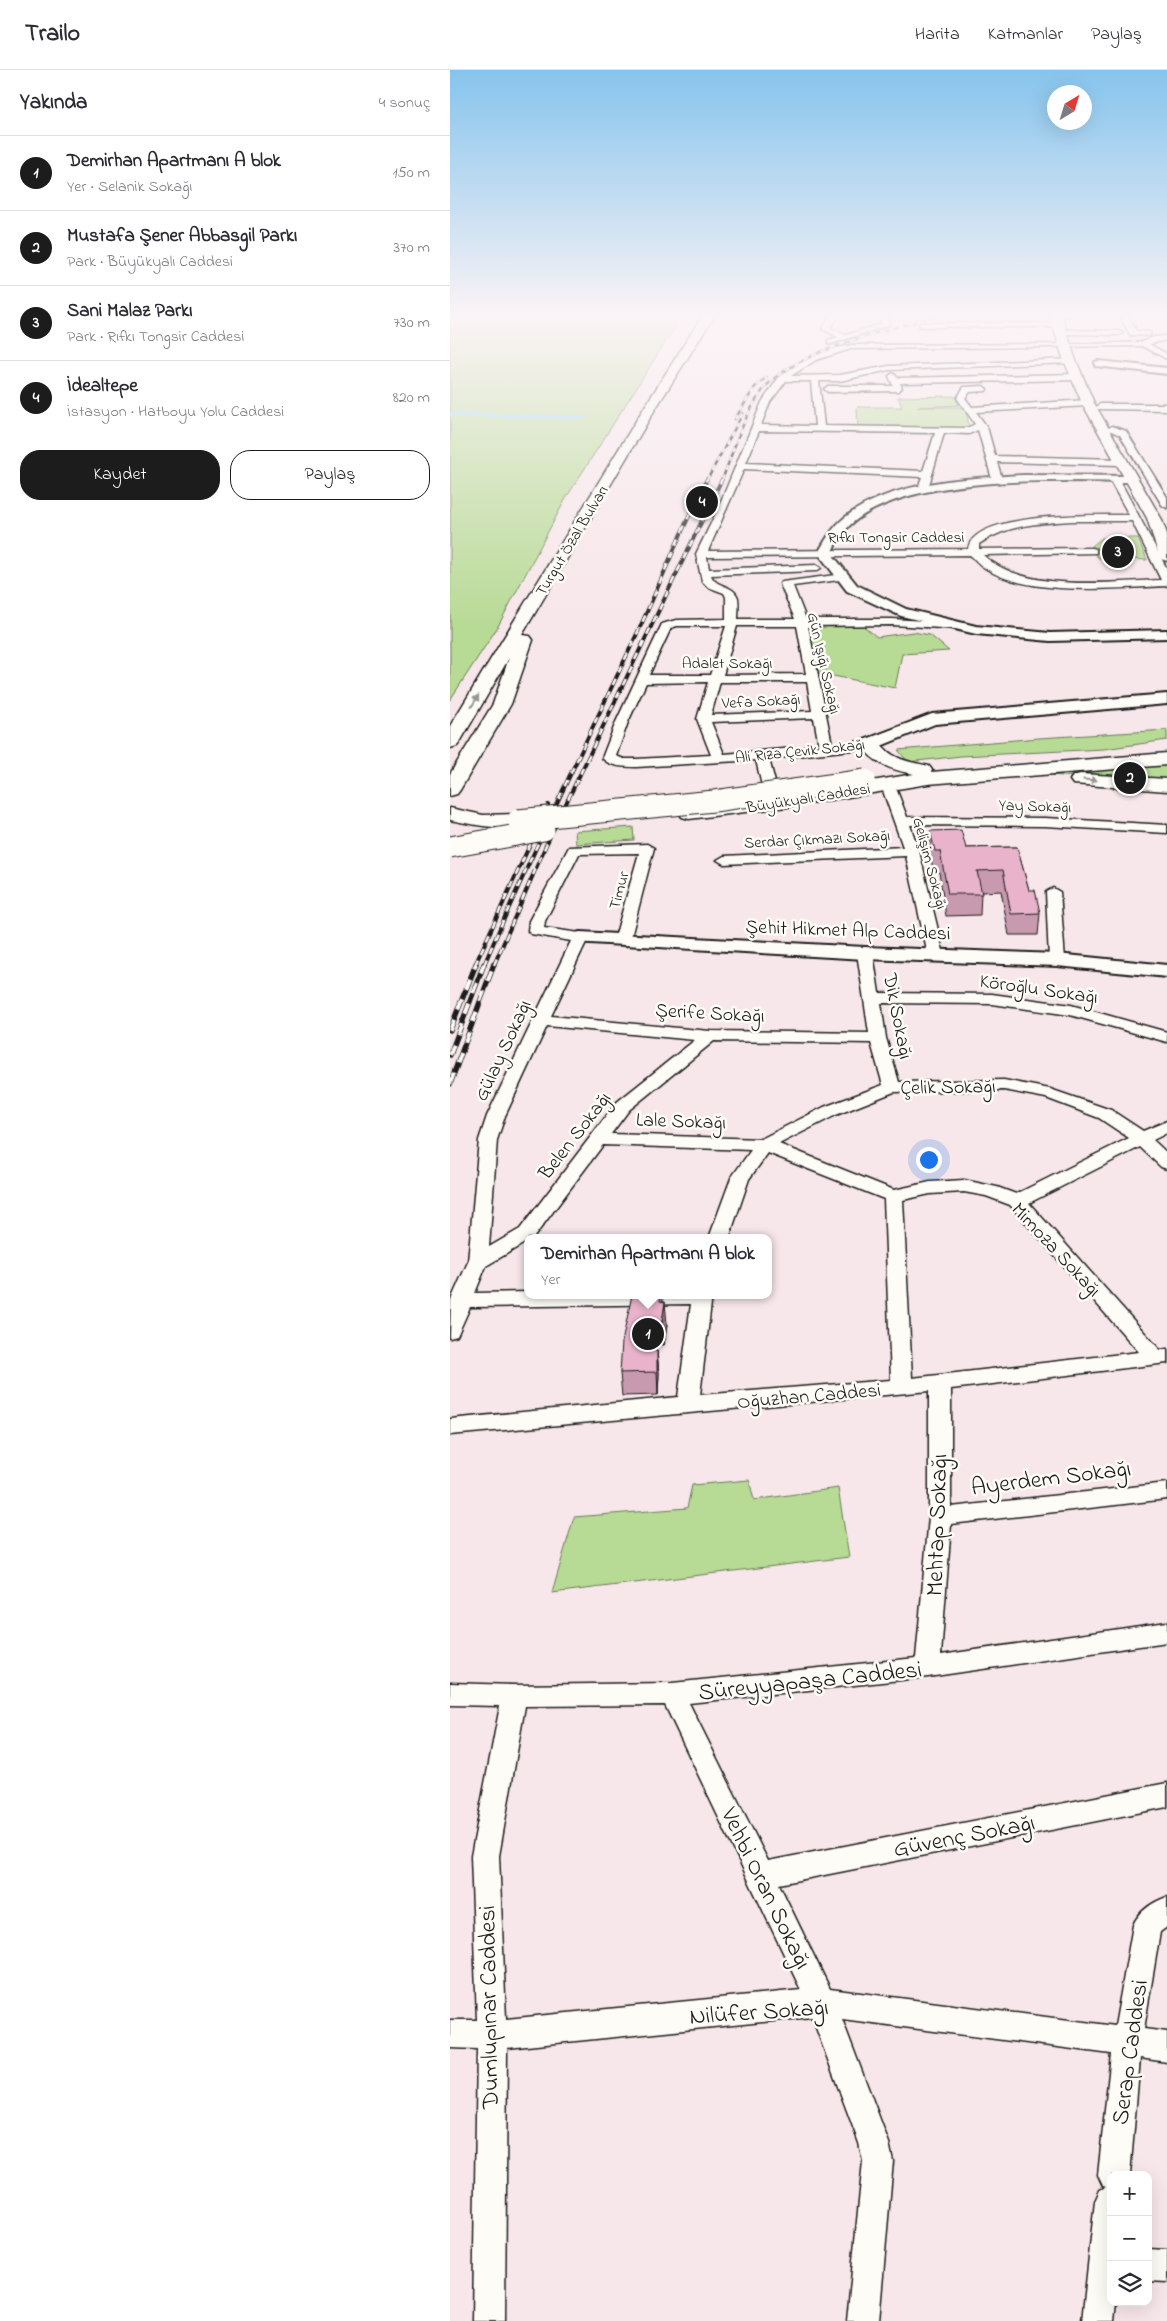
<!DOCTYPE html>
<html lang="tr">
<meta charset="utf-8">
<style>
body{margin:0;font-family:"Indie Flower",sans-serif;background:#f7f7f7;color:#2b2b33}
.controls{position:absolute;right:15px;bottom:15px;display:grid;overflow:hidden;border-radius:10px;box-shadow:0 5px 20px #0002}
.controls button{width:45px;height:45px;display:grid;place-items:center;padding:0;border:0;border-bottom:1px solid #e1e1e2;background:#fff;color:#2b2b33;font:25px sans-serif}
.compass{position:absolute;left:597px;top:15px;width:45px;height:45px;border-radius:50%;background:#fff;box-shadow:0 5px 20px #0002;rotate:38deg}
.you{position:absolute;left:478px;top:1089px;width:18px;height:18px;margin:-12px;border:4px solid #fff;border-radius:50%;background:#1a73e8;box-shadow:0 0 0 8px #1a73e833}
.badge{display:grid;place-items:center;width:32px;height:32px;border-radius:50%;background:#1c1c1c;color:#fff;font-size:16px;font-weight:700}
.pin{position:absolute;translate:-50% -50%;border:2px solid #fff;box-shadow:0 1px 5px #0006}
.popup{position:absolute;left:74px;top:1164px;width:248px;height:65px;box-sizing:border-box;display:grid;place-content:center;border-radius:10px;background:#fff;filter:drop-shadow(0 1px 4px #0005);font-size:16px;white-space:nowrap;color:#7c7c81}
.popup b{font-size:19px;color:#2b2b33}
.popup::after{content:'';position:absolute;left:50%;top:100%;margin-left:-10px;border:10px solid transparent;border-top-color:#fff}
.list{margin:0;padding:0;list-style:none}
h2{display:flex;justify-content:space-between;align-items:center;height:65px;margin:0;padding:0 20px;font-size:21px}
h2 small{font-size:16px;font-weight:400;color:#7c7c81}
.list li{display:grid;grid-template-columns:32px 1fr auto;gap:15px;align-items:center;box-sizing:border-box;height:75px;padding:0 20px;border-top:1px solid #e1e1e2}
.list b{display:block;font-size:19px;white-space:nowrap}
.list p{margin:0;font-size:16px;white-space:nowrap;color:#7c7c81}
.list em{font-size:16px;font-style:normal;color:#7c7c81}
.actions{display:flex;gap:10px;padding:15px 20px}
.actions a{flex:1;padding:11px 0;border:1px solid #1c1c1c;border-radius:20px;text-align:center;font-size:18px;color:#1c1c1c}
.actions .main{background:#1c1c1c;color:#fff}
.icon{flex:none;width:28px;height:28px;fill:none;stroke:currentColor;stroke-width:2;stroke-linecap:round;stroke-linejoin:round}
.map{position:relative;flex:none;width:717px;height:2251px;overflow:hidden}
header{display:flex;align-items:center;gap:30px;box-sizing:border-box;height:70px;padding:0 25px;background:#fff;border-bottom:1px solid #e1e1e2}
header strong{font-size:24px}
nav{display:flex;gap:28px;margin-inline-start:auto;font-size:18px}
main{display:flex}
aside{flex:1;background:#fff}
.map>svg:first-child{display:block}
</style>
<header>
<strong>Trailo</strong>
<nav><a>Harita</a><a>Katmanlar</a><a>Paylaş</a></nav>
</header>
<main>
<aside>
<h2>Yakında<small>4 sonuç</small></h2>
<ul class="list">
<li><span class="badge">1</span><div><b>Demirhan Apartmanı A blok</b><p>Yer · Selanik Sokağı</p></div><em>150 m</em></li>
<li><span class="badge">2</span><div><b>Mustafa Şener Abbasgil Parkı</b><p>Park · Büyükyalı Caddesi</p></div><em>370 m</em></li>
<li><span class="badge">3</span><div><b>Sani Malaz Parkı</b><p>Park · Rıfkı Tongsir Caddesi</p></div><em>730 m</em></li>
<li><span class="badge">4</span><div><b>İdealtepe</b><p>İstasyon · Hatboyu Yolu Caddesi</p></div><em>820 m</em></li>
</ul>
<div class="actions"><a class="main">Kaydet</a><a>Paylaş</a></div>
</aside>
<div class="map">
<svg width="717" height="2251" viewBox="0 0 717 2251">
<rect width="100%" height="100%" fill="#f7e6ea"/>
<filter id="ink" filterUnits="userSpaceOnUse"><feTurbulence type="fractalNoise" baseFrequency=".02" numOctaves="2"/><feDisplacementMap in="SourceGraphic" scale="10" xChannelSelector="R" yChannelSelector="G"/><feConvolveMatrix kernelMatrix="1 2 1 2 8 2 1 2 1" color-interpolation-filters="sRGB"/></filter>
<g filter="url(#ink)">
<g fill="#b7da95" stroke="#6a7b58">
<polygon points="0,243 234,243 116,428 47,558 0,630"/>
<polygon points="504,326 509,335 467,337 515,337 520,360 408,359 407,337 452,337 448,327"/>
<polygon points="652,468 688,468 697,490 649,488 638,479"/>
<polygon points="411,554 427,567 463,562 480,565 499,581 452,584 445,618 368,603 358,555"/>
<polygon points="717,660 717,670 654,679 511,686 458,692 448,680 589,668"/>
<polygon points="717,695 717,713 569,703"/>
<polygon points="183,757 184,770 126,774 125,761"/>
<polygon points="299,1410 304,1430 388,1418 399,1487 102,1523 124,1447 237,1438 242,1415"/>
</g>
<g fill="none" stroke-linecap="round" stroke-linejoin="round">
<polygon fill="#93dbf5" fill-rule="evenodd" points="0,342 133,346 137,348 133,350 0,346"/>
<g stroke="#1c1c1c" stroke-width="3">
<g id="minor">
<polygon points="374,243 382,243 387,248 380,258 396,265 431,254 430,243 438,243 439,255 381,274 378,274 378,270 388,267 372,259 379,248"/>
<polygon points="610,243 639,243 612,247 608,245"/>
<polygon points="669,243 677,243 686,261 700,262 700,266 680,265"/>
<polygon points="470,253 609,253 613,255 609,257 470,257"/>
<polygon points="615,260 669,261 673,263 669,265 618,264 614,262"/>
<path d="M717,266V270L699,274L717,284V289L692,276L401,279L366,290L341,306L390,305L439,296L624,289V293H621L439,300L390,311H369L374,356L517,358L525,354L507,328L514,317L533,316L537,319L536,321L520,322L515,328L522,337L638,330L642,333L638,336L526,342L537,357L545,386L670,389L675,392L670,395L547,392L552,409L547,412L542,409L528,360L519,364L494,363L479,415L474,418L469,415L472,407L294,399L258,481L518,479C523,441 650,445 679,445L659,409L664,406L669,409L717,499V516C667,518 577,527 535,498C529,495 525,489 520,485L257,487L259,499L366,495L371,498L366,501L261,505C265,518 284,514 288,528C289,535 288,543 288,549H345L330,514L332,512L393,504L397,505V509L343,516L356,549H442L508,553L514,556L508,559L442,555L358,556L382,674L420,670L427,674L420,678L319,689L326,716L324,719H314L312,716L306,690L186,697C175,697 160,697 152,688L166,652L212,554L226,550L276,549V527L274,523L258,517L252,511L246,484L267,441L312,332L329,307L349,293L373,281L401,275L644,274L692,272L704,267ZM336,311H361L365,356L311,355L320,332ZM309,361L485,363L473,401L296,393ZM622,451H682L711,510C658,512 575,523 533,485L646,483V479L642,478L529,479V474C557,455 589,453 622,451ZM227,556H276L260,605H199L221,558ZM287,556H347L356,604L273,605ZM258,612L247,649L261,685L186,689H174L166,686L178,652L196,613ZM270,612H357L362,641L261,645ZM364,648L369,676L274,684L261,652Z"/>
<polygon points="443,303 448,308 628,304 632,307 628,310 450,313 452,318 448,321 378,322 374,319 378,316 443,316 439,306"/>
<polygon points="650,334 717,334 717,340 647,339 646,337"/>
<polygon points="662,356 676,361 717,427 717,438 712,435 670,365 657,359"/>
<polygon points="444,708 451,712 446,718 457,747 595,748 717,755 717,763 595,756 460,755 469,781 494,885 492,888 480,888 478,885 456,786 274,794 267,790 274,786 453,777 432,718 439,709"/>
<path d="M197,774L204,778L180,871L177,874H167L164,871L189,783L129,784L95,851L94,858L130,863L135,865L138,868L101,946L260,961L419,963L407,883L409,880H421L423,883L429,923L542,924L621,935L717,962V972L620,945L542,934L431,933L436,968L449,1012L554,1010L600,1019L661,1040L693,1061L717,1051V1063L703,1070L717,1083V1099L711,1097L690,1077L579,1133L710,1280L717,1279V1293L501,1319V1437L717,1413V1429L501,1454L491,1585L717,1552V1572L478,1607L239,1633L318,1791L717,1713V1737L329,1814L380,1919L665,1956L683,1855C689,1841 703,1832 717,1827V1857L710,1862L694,1959L717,1962V1992L690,1988L680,2105H661V2232H666L664,2251H632L645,2131L650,2120L656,2117L653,2116L648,2105L661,1984L392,1949L439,2073L443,2091L429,2251H397L413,2091L409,2073L362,1947L57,1978L55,2251H23L27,1979L0,1978V1950H27L21,1786L50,1636L0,1635V1613L64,1615L222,1613L466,1588L479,1447V1321L0,1365V1349L228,1327L241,1234L20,1237L7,1266L0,1268L1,1230L18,1192L29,1070L37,1046L121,871L81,864L78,861L79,851L119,777ZM97,956L245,970L167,1032L70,1159L39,1177L47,1070L55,1046ZM264,971L421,973L433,1015L374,1037L311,1069L161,1064L179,1040ZM554,1020L596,1028L649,1048L679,1068L566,1124L547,1117L514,1110L480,1112L444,1120L329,1074L386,1045L444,1022ZM153,1075L301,1080L281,1108L259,1168H279L299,1109L318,1083L434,1129L441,1310L250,1325L262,1225H78V1222L25,1223L36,1196L78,1171V1168L84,1167ZM514,1122L536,1126L560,1135L689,1282L462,1308L453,1130L480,1124ZM215,1635L351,1920L56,1949L49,1786L75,1636Z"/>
<polygon points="603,818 610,822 615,890 613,893 601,893 599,890 596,822"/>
<polygon points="698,2179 717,2180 717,2212 698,2211"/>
</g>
</g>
<g stroke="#1c1c1c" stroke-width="4">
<g id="tertiary">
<polygon points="648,291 717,298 717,304 645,296 645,292"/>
<path d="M574,405L681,406L687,409L681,412C607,411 458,403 400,455C392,463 386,473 381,483L407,515L456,539L526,556L600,563L717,560V568L600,571L526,564L451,546L397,521L368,483C375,471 382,458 393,449C439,411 516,408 574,405Z"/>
<polygon points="130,862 415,877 607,884 717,895 717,907 607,896 415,889 123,872 121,868 123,864"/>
</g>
</g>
<g stroke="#1c1c1c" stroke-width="4">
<polygon id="secondary" points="717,624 717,634 485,654 426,678 414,678 411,674 414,670 482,644"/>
</g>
<g stroke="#1c1c1c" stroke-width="3">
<polygon id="primary" points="599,243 611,243 625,288 644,333 711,448 717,464 717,491 711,489 709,486 697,448 632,333 613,288"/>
</g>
<g stroke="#1c1c1c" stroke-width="3">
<g id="trunk">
<polygon points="254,243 266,243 204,341 72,565 80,566 83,570 61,634 10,720 7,724 0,726 0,704 43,634 59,588 10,672 7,676 0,678 0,656 192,341"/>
<path d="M420,668C430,671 434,680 443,685C454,692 467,693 479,696L482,700L481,702L717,683V695L478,714L337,737L239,749L232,747L229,743L232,739L239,737L337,725L464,704C441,700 424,694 410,674L413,670Z"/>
<polygon points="630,704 717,709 717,721 623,714 620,710 623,706"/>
<path d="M0,738L33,745L68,744L75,746L78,750L75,754C50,761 25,755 0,750Z"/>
</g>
</g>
<use href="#minor" fill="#fdfcf7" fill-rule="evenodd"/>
<use href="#tertiary" fill="#fdfcf7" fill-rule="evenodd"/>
<use href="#secondary" fill="#fdfcf7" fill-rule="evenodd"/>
<use href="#primary" fill="#fdfcf7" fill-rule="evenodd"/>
<use href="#trunk" fill="#fdfcf7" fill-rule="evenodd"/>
<g stroke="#1c1c1c" stroke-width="2.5">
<g id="rail-far2">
<polyline points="285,349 305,317 317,307"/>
<polyline points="257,410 293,343"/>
<path d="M272,410C284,380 293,346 313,320C343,280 450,257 498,243"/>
</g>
</g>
<g stroke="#1c1c1c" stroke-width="4">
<g id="rail-far1">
<polyline points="25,895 98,735"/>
<path d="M34,895C81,784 134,676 185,568C210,515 230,461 257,409"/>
<polyline points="44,895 96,775 272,409"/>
</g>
</g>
<g stroke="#1c1c1c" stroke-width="5.5">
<g id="rail">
<polyline points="0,960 26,894"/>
<polyline points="0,985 34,894"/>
<polyline points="0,1014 44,894"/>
</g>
</g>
<use href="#rail-far2" stroke="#fdfcf7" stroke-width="2" stroke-dasharray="5" stroke-linecap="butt"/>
<use href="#rail-far1" stroke="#fdfcf7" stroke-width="2.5" stroke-dasharray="7" stroke-linecap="butt"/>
<use href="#rail" stroke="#fdfcf7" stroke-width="4" stroke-dasharray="11" stroke-linecap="butt"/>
<g stroke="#1c1c1c" stroke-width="23" stroke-linecap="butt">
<g id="trunk-bridge">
<polyline points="68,750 264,731 415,710"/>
<polyline points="0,777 94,760"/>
</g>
</g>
<use href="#trunk-bridge" stroke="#fdfcf7" stroke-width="21"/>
</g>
<g fill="#c89aaf" stroke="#1c1c1c">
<polygon points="480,761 516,778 567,777 579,820 590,843 588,865 559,865 551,821 531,822 530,845 496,846 489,802 484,802 479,782"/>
<polygon points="182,1225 212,1225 217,1254 214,1275 205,1274 204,1280 207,1281 209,1303 208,1325 172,1326 170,1303"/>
</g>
<g fill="#a37d8e" stroke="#1c1c1c">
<polygon points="215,1232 217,1254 214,1275 212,1252"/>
<polygon points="203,1252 205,1274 204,1302 202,1280"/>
<polygon points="207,1281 209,1303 208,1325 207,1302"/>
</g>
<g fill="#e9b3cb" stroke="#1c1c1c">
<polygon points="511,760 516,778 567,777 579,820 585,820 590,843 561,844 553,800 527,801 532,824 498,824 490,781 485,781 480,761"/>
<polygon points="182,1225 211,1225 210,1231 215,1232 212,1252 203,1252 202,1280 207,1281 207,1302 170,1303 172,1272"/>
</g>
<defs><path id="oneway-solid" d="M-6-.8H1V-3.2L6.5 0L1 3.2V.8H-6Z" transform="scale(1.25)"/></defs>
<g fill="#989794">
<use href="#oneway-solid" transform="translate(25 631) rotate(-59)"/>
<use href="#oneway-solid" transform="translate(640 710) rotate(4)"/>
</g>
</g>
<linearGradient id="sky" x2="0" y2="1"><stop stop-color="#86c4ed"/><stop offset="0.44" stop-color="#fbf4f6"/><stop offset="1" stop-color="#fbf4f6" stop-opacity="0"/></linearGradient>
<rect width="717" height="558" fill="url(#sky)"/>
<g text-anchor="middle" stroke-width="5" stroke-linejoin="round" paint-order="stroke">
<g font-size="16" fill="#1c1c1c" stroke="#fdfcf7">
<text x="446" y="472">Rıfkı Tongsir Caddesi</text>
<text transform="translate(121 470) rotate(-59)" y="6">Turgut Özal Bulvarı</text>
<text x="277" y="598">Adalet Sokağı</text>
<text transform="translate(375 593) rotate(77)" y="6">Gün Işığı Sokağı</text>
<text transform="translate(311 630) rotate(-3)" y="6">Vefa Sokağı</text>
<text transform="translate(350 680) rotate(-6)" y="6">Ali Rıza Çevik Sokağı</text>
<text transform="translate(358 727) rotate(-9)" y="6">Büyükyalı Caddesi</text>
<text transform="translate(585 735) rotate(2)" y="6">Yay Sokağı</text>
<text transform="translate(367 768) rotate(-3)" y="6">Serdar Çıkmazı Sokağı</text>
<text transform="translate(481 793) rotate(75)" y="6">Gelişim Sokağı</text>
<text transform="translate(168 820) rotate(-75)" y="6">Timur</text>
</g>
<g font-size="20" fill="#1c1c1c" stroke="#fdfcf7">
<text transform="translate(398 859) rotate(2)" y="7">Şehit Hikmet Alp Caddesi</text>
<text transform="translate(589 918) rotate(8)" y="7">Köroğlu Sokağı</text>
<text transform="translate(260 942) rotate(3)" y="7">Şerife Sokağı</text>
<text transform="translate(449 946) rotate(79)" y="7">Dik Sokağı</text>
<text transform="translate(52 980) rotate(-65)" y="7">Gülay Sokağı</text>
<text transform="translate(498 1016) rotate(-1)" y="7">Çelik Sokağı</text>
<text transform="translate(231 1050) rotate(2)" y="7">Lale Sokağı</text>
<text transform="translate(124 1065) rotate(-52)" y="7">Belen Sokağı</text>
<text transform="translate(607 1179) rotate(47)" y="7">Mimoza Sokağı</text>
<text transform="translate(359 1325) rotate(-5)" y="7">Oğuzhan Caddesi</text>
</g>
<g font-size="24" fill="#1c1c1c" stroke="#fdfcf7">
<text transform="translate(601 1407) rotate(-7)" y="8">Ayerdem Sokağı</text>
<text transform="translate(486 1455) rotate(-88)" y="8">Mehtap Sokağı</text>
<text transform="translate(360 1610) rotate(-6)" y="8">Süreyyapaşa Caddesi</text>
<text transform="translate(514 1765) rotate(-11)" y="8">Güvenç Sokağı</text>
<text transform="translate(317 1818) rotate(64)" y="8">Vehbi Oran Sokağı</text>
<text transform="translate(38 1937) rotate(-91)" y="8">Dumlupınar Caddesi</text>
<text transform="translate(309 1941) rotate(-4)" y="8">Nilüfer Sokağı</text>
<text transform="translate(679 1982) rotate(-82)" y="8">Serap Caddesi</text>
</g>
</g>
</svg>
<div class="controls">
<button>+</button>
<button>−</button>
<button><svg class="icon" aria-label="layers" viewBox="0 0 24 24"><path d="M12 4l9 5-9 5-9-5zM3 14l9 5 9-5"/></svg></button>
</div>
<svg class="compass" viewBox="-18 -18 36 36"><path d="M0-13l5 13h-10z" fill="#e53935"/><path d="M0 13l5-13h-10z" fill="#7c7c81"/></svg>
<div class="you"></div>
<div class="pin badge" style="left:198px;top:1264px">1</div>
<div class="popup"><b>Demirhan Apartmanı A blok</b>Yer</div>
<div class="pin badge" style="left:680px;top:708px">2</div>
<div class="pin badge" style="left:668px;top:482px">3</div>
<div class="pin badge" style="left:252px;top:432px">4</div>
</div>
</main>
